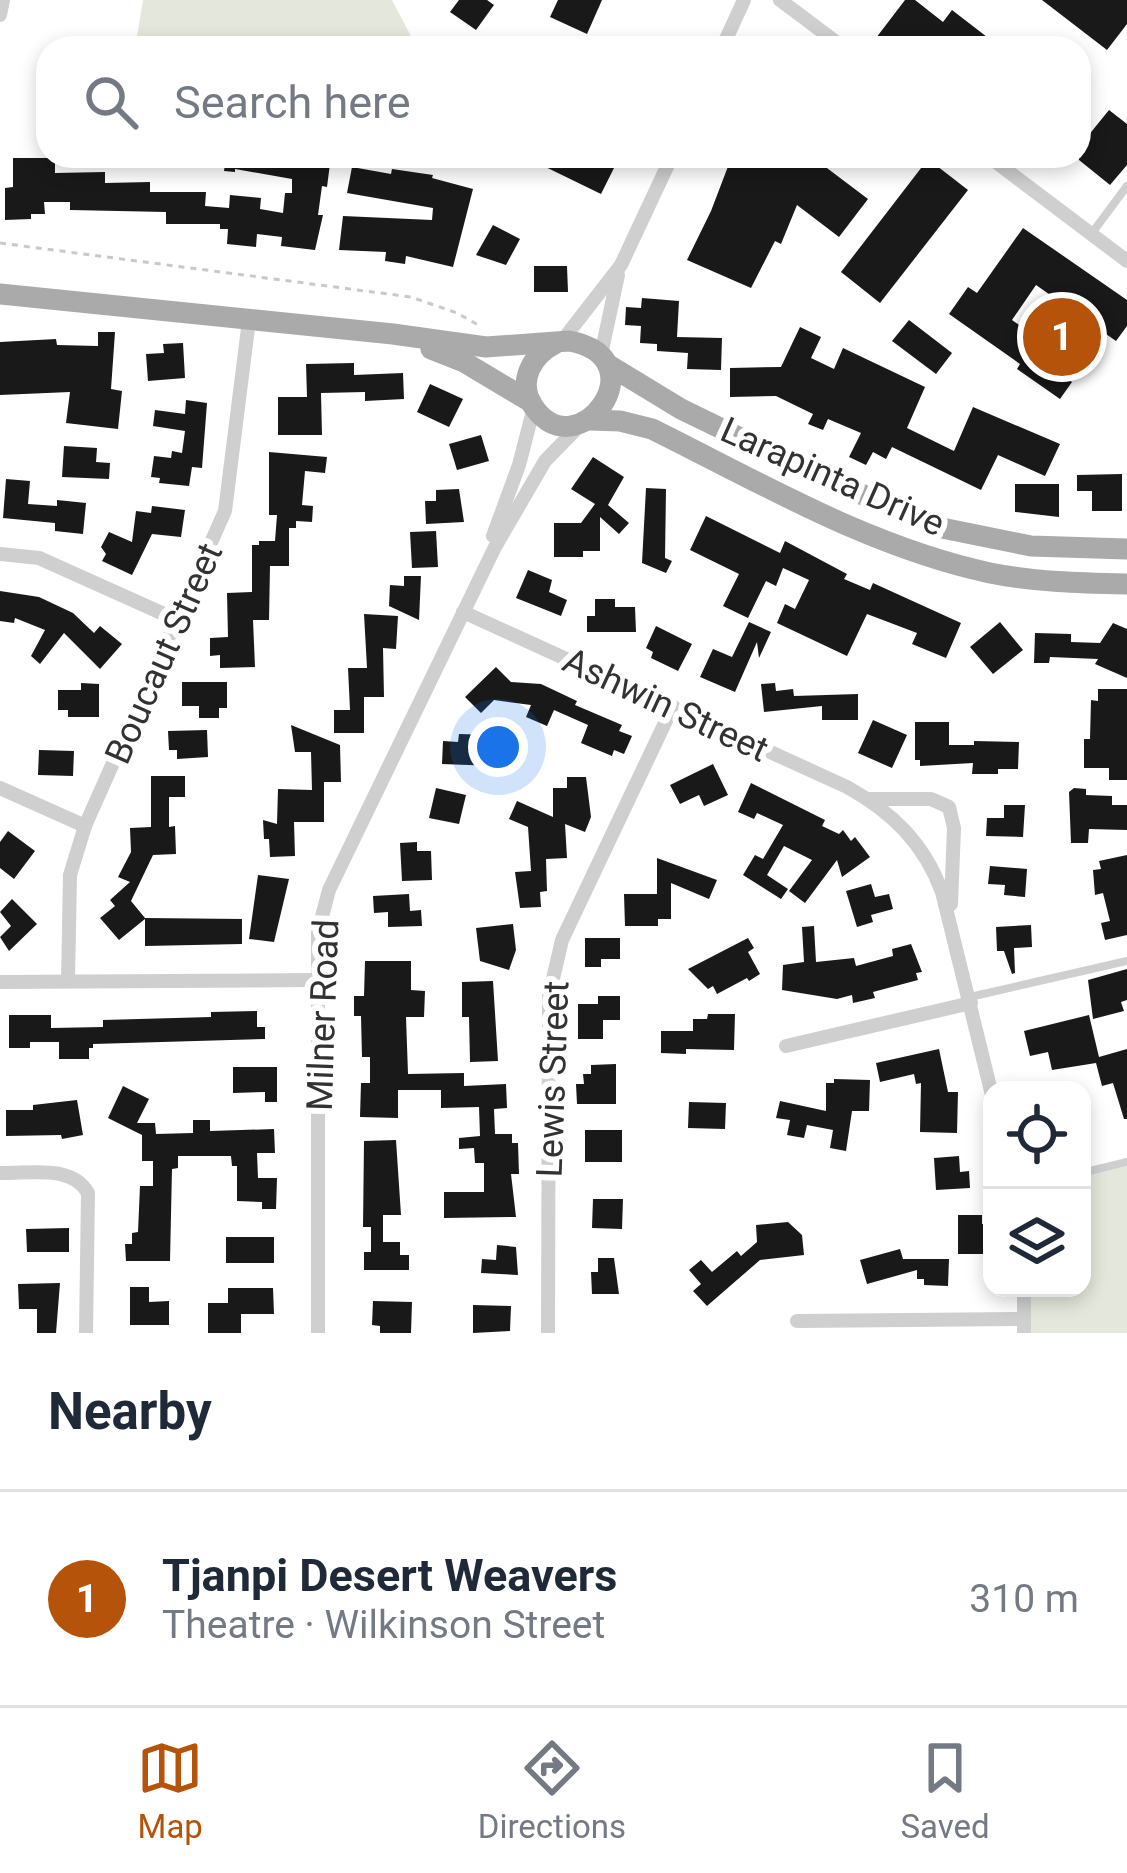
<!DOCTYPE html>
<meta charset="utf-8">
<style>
body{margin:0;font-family:Roboto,sans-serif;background:#f2f2f3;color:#1f2937}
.controls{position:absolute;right:36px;bottom:36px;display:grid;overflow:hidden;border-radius:24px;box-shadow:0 6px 18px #0003}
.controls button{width:108px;height:108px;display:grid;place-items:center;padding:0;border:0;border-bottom:3px solid #e0e1e3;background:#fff;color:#1f2937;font:60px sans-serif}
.you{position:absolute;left:498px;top:747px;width:42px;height:42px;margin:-30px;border:9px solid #fff;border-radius:50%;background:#1a73e8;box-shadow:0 0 0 18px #1a73e833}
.badge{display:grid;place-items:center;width:78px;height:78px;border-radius:50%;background:#b45309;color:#fff;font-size:39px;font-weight:700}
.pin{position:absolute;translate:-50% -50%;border:6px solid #fff;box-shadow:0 3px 12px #0006}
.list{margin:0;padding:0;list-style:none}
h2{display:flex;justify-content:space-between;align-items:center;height:156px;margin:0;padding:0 48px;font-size:51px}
h2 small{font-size:39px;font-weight:400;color:#747a83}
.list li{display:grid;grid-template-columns:78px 1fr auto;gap:36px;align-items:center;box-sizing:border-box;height:216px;padding:0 48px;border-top:3px solid #e0e1e3}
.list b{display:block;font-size:45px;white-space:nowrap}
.list p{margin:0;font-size:39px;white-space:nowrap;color:#747a83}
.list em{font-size:39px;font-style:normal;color:#747a83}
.icon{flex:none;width:66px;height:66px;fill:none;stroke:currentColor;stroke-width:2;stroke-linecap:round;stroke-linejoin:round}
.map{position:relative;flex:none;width:1127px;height:1333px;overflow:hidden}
.search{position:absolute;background:#fff;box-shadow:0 6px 18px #0003;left:36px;right:36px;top:36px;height:132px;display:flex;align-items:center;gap:30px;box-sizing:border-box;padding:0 42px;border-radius:36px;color:#747a83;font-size:45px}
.sheet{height:372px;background:#fff}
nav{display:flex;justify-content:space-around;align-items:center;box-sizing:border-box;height:168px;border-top:3px solid #e0e1e3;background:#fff;font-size:33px;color:#747a83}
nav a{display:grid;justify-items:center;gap:6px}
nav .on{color:#b45309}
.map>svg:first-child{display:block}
</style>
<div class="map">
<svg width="1127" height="1333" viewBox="0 0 1127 1333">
<rect width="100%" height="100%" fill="#fff"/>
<g fill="#e4e8dc">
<polygon points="143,0 392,0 412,38 409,48 135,48"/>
<polygon points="1127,1166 1127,1333 1024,1333 1024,1288 1082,1288 1082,1177"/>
</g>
<g fill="#191919" fill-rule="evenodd">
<polygon points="459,0 487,0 494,5 476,30 450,12"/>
<polygon points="558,0 602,0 587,34 550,17"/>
<polygon points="905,0 915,0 943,22 952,10 987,37 979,48 889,48 876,38"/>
<polygon points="1042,0 1127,0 1127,24 1107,50"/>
<polygon points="1109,110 1127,124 1127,165 1110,185 1079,160 1079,147"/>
<polygon points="226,156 331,156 327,187 322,186 318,215 323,215 315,250 281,246 282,237 257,234 256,247 227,244 228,229 220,229 220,224 166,224 166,212 70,210 70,202 44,202 45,214 31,214 31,219 5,220 5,188 13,187 13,158 55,158 55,173 105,172 105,183 150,182 150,192 206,192 205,206 229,208 230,195 261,198 260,209 283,213 285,193 292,193 292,179 235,169 235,172 224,171"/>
<polygon points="523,156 620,156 601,194"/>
<polygon points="732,156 811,156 868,199 839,237 797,205 781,244 775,241 751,288 687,260 711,211"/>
<polygon points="928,159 968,190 880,303 841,272"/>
<polygon points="352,167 391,174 392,169 433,175 432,178 473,189 453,267 406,256 405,264 385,261 386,252 339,250 343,216 432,220 433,208 347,193"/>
<polygon points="493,225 520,239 506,265 476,255"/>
<path d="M1023,228L1127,300V326L1116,341L1083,318L1049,366L1072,382L1060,399L1017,369L1020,364L949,314L968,287L977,293ZM1036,285L1063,304L1039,339L1012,320Z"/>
<polygon points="534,266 567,266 568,292 534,292"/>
<polygon points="642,298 679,301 677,337 722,338 721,370 687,369 688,353 657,351 657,344 640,343 641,326 625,325 626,307 641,308"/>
<polygon points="909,320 952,353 936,374 892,341"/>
<polygon points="800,327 821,337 811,358 834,369 843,348 925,387 907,428 954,451 973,407 1060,444 1045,476 998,455 981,490 892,447 886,459 873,452 866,465 849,457 861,433 828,419 823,430 808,424 813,414 776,396 730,397 730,368 781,367"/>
<polygon points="98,332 115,332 111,389 122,391 118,429 66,423 70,392 0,395 0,342 56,339 57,345 98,346"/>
<polygon points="183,343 185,378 148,381 146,354 164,353 163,344"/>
<polygon points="354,363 354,375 403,373 404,399 365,401 365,392 321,393 322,435 278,435 278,397 307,397 306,364"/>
<polygon points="430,384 463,399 449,427 417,412"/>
<polygon points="186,400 207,403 202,468 192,467 189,486 159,483 160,478 151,477 154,456 171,458 172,451 182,453 185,431 153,426 155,410 185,414"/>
<polygon points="481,435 489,461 457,470 449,444"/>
<polygon points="64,446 97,448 96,462 110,463 109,479 62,477"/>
<polygon points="269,452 327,457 325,473 305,471 302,505 313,506 312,522 296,521 296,528 289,528 289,566 270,566 269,620 253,620 255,667 220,668 220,655 210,656 210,638 228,637 227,593 252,592 252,545 259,545 259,541 275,541 277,515 269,515"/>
<polygon points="593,457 624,477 608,505 629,523 619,534 600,517 600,551 583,551 583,557 554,557 554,523 581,523 595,504 571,489"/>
<polygon points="1122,474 1122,511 1092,511 1092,491 1077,491 1077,475"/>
<polygon points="6,479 30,481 28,504 57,506 57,500 86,503 83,534 55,531 55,523 3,518"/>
<polygon points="1015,484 1059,484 1059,517 1015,512"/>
<polygon points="646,488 666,489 665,558 672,561 666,573 642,563"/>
<polygon points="459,489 464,522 426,524 425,501 436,501 436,490"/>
<polygon points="152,506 185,510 181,537 152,534 132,575 102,561 106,554 101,547 109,532 132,542 136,511 151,513"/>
<polygon points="706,516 780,553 785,541 847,574 844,579 870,590 873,583 961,623 946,658 912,644 917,633 867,614 847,656 777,623 785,604 795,609 809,580 783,568 776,586 766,581 748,618 723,606 739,574 690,550"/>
<polygon points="436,531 438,567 412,568 410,532"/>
<polygon points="528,570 552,580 549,592 567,600 561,616 516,598"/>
<polygon points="404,576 421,576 419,620 389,606 390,585 404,586"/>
<polygon points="0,591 39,597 73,613 94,633 100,626 122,644 100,669 64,633 40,664 31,656 45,630 15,618 14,623 0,621"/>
<polygon points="595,599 615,599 615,607 635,607 636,632 587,632 587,616 595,616"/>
<polygon points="364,614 398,616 396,649 383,648 384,697 364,697 364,733 334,733 334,710 350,710 348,668 367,668"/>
<polygon points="749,622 771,632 759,658 757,642 735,692 700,677 713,649 732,657"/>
<polygon points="1000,622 1023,650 993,674 970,647"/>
<polygon points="1113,623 1127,629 1127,678 1095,664 1098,659 1050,657 1049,663 1034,663 1035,633 1071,634 1071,642 1100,643"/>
<polygon points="656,626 692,644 678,671 651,658 653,652 646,648"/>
<polygon points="496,667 511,682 541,684 577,701 575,705 622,725 619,731 632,736 624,754 614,750 612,756 581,743 588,725 554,710 547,726 526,717 531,705 494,700 481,713 465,697"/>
<polygon points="182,682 227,682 227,708 219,708 219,718 199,718 199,706 182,706"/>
<polygon points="81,683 99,684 99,717 68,717 68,710 58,710 58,690 81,690"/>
<polygon points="775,683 776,691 793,689 794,696 858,694 858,720 822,720 822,706 764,712 761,684"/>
<polygon points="1098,689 1127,689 1127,780 1109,780 1109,768 1084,768 1084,739 1090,739 1091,700 1098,701"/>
<polygon points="873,720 907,735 892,768 858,753"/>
<polygon points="915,722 949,722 949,745 974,745 974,741 1019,742 1018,769 998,769 998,774 972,774 973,763 920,766 920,760 915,760"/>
<polygon points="291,725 340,745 341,782 324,782 324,822 294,822 295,856 270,857 269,839 264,839 263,820 277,824 278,789 312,790 311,752 295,752"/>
<polygon points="207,730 208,757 177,759 177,750 169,750 168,731"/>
<polygon points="459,734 495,735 494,766 442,764 443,741 458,742"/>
<polygon points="39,750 74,751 73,776 38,775"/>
<polygon points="713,764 728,795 704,806 699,795 680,804 670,785"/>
<polygon points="151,776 185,776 185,797 169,797 169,827 175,826 176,854 153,855 131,901 145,918 242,919 242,944 145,946 145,919 119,940 100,918 115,906 110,900 130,882 118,877 131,852 130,828 151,827"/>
<polygon points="567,777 586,777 591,817 585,832 565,824 567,858 546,859 547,891 540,892 541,907 520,908 515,872 531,871 528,827 509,819 517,801 553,817 553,788 567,788"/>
<polygon points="751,783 825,820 822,826 839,834 843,830 851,841 855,837 870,857 842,877 837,860 805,903 789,891 812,860 784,846 767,875 788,889 781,899 743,875 755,855 763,859 783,825 757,813 754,819 738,812"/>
<polygon points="436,788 466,795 459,824 429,818"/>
<polygon points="1074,788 1086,789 1086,795 1112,796 1112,805 1127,805 1127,830 1089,829 1088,843 1071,843 1069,792"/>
<polygon points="1004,805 1025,805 1023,837 986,836 987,818 1004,818"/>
<polygon points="8,831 35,851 14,879 0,868 0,842"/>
<polygon points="417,842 417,851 431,851 432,880 402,881 400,843"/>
<polygon points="1127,855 1127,935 1105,940 1101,923 1110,921 1103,893 1095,895 1093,870 1101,869 1099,861"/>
<polygon points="657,858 717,880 709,899 671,883 671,919 658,919 658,926 625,926 624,894 657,894"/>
<polygon points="990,866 1027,869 1025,897 1004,895 1005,885 988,884"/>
<polygon points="258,875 289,879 274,942 249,939"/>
<polygon points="871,884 875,897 889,894 893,909 871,915 873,922 857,927 846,891"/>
<polygon points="409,894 410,911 421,910 422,926 388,927 388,912 374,913 373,896"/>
<polygon points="12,899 37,924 9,951 0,937 11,926 0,912"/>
<polygon points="513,924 516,950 509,970 480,961 476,928"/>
<polygon points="1031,925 1032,947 1014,948 1015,973 1012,974 1004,951 997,951 996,927"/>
<polygon points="814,926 816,962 854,958 856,966 893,956 892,949 911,944 922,972 916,973 918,980 873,992 875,998 853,1003 852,995 837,999 782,990 783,965 804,962 802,927"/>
<polygon points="585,938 620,938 620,959 601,959 601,967 585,967"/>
<polygon points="748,938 754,948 748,952 760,974 749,981 747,978 717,994 713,986 708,989 688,969"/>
<polygon points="365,961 411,961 411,990 425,991 424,1017 406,1017 408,1074 464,1073 464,1086 506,1084 507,1108 494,1109 495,1134 512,1134 512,1143 518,1143 519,1174 511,1174 516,1217 444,1218 444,1192 484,1192 484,1163 475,1163 474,1148 459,1149 459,1138 480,1136 479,1107 441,1108 441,1090 398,1090 398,1118 360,1117 361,1083 370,1083 370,1057 362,1057 361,1016 354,1016 354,996 364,996"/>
<polygon points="1127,969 1127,1000 1121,1002 1124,1011 1093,1019 1088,980"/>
<polygon points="493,981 498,1061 470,1062 469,1017 462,1017 462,982"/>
<polygon points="598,996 620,996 620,1020 603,1020 603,1039 578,1039 578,1004 598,1004"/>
<polygon points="257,1011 257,1027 265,1027 265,1039 93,1044 93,1048 89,1048 89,1059 59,1059 59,1042 30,1042 30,1048 9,1048 9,1015 51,1015 51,1028 103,1027 103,1020 211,1017 211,1012"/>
<polygon points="708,1014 735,1014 734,1050 686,1049 686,1054 661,1053 661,1031 693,1031 693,1019 707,1019"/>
<polygon points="1089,1015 1099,1057 1127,1049 1127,1119 1124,1119 1113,1083 1102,1086 1096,1063 1052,1070 1048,1052 1030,1056 1024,1031"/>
<polygon points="939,1049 948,1092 958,1092 957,1133 920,1132 921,1083 916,1084 914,1074 880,1082 876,1063"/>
<polygon points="616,1064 616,1104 577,1104 576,1084 584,1084 583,1074 591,1074 591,1065"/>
<polygon points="233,1067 277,1067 277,1102 265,1102 265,1092 233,1093"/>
<polygon points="834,1079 870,1080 869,1111 852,1111 846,1151 830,1148 833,1130 807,1125 804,1138 787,1135 790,1120 776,1118 780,1101 826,1111 826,1083 834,1083"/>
<polygon points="123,1086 149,1099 137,1123 155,1123 156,1134 193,1133 193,1120 210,1120 210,1131 274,1129 275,1153 257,1153 258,1178 277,1178 276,1209 262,1209 262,1202 237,1201 237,1166 232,1166 231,1156 178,1156 178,1168 172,1169 170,1261 126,1261 125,1244 132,1244 132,1233 138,1232 140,1186 153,1186 153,1161 142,1161 142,1135 108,1118"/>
<polygon points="77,1100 83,1135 62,1139 61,1135 6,1136 6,1110 33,1110 33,1105"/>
<polygon points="689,1102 726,1103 725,1129 688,1128"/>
<rect x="585" y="1130" width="37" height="32"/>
<polygon points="396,1140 401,1215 383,1215 383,1242 400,1242 400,1255 409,1255 409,1270 364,1270 364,1252 371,1252 371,1227 363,1227 364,1141"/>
<polygon points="959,1156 960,1172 969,1171 970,1188 936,1190 934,1158"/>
<polygon points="593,1199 623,1199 622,1229 592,1228"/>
<polygon points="958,1215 982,1215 982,1224 992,1224 992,1254 958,1254"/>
<polygon points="788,1222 802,1235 804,1255 760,1260 707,1306 693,1291 701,1284 689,1270 701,1260 712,1272 737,1251 741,1256 757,1242 756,1225"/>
<polygon points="69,1228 69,1252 27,1252 26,1229"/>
<rect x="226" y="1237" width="48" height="26"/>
<polygon points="497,1245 516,1247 518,1275 481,1273 482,1259 496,1260"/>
<polygon points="900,1249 903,1259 949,1259 948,1286 924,1285 924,1279 917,1279 917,1270 867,1284 860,1260"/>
<polygon points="598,1258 614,1258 619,1294 592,1294 591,1272 598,1272"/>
<polygon points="60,1283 56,1333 37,1333 37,1309 19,1309 18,1284"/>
<polygon points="130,1287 149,1287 149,1302 169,1301 169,1325 130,1325"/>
<polygon points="228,1288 273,1288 274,1314 241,1314 241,1333 208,1333 208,1303 228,1303"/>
<polygon points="373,1301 412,1302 411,1333 380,1333 380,1326 372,1325"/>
<polygon points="473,1305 511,1306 510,1331 473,1333"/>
</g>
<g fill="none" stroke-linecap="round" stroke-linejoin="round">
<polyline stroke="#c9c9c9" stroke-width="3" stroke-dasharray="6 6" stroke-linecap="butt" points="0,243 411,297 457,313 480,326"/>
<g stroke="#cfcfcf" stroke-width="8">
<polyline points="1092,233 1127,186"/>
<polyline points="970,997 1127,961"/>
<polyline points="1082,1173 1127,1162"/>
</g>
<g stroke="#cfcfcf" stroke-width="14">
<polyline points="780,0 844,48"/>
<polyline points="0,15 3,0"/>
<polyline points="722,48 744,0"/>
<polyline points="988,156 1127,261"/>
<polyline points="562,341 621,265 672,156"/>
<polyline points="601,355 618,275"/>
<polyline points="493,536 519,465 534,407"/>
<polyline points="0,554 39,558 175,619"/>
<path d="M463,612L847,787C892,812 924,843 942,892L992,1095"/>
<polyline points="0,788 85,826"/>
<polyline points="868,799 931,799 949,807 954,828 951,904"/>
<polyline points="68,981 70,875 85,826 225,511 249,320"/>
<polyline points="0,982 317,980"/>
<polyline points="786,1046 971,1003"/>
<path d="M0,1173C29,1174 72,1164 88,1193L86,1333"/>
<polyline points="797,1321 1024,1319"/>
<polyline points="318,1333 318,932 329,890 495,547 545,461 579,426"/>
<polyline points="548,1333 549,996 562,940 673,706"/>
<polyline points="1024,1333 1024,1288"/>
</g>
<g stroke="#aaa" stroke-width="21">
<path d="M0,294L393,334L486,347L569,341C662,358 577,472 533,406C517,381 532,355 556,343"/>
<polyline points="431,349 464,362 531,402"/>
<polyline points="607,364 681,409 825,479 942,528 1031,546 1127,549"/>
<path d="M589,420L620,421L652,429C761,483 869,547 990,573C1034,582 1081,583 1127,584"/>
</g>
</g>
<g text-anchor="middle" stroke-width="12" stroke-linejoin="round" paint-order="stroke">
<g font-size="36" fill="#323232" stroke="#fff">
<text transform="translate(833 476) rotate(24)" y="13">Larapinta Drive</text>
<text transform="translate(163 653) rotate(-66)" y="13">Boucaut Street</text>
<text transform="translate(666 704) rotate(25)" y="13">Ashwin Street</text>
<text transform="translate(322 1015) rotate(-88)" y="13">Milner Road</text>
<text transform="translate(552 1079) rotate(-88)" y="13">Lewis Street</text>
</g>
</g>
</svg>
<div class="controls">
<button><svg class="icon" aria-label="locate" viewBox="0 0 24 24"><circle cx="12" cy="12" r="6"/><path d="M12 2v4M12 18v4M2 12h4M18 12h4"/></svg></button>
<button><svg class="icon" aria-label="layers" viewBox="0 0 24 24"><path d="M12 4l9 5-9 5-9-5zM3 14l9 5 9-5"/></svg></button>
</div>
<div class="you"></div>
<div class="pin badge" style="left:1062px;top:337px">1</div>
<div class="search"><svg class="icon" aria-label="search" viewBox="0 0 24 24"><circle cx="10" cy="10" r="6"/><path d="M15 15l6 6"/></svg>Search here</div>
</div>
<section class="sheet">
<h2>Nearby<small></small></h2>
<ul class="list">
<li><span class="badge">1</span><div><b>Tjanpi Desert Weavers</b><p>Theatre · Wilkinson Street</p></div><em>310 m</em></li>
</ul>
</section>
<nav>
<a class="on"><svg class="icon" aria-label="map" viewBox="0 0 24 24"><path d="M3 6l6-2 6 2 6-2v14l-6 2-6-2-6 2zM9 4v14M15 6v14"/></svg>Map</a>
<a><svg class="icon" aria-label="directions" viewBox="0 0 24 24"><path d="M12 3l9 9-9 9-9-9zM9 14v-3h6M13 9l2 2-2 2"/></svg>Directions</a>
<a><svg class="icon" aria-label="saved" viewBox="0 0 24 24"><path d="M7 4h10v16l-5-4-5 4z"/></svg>Saved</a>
</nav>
